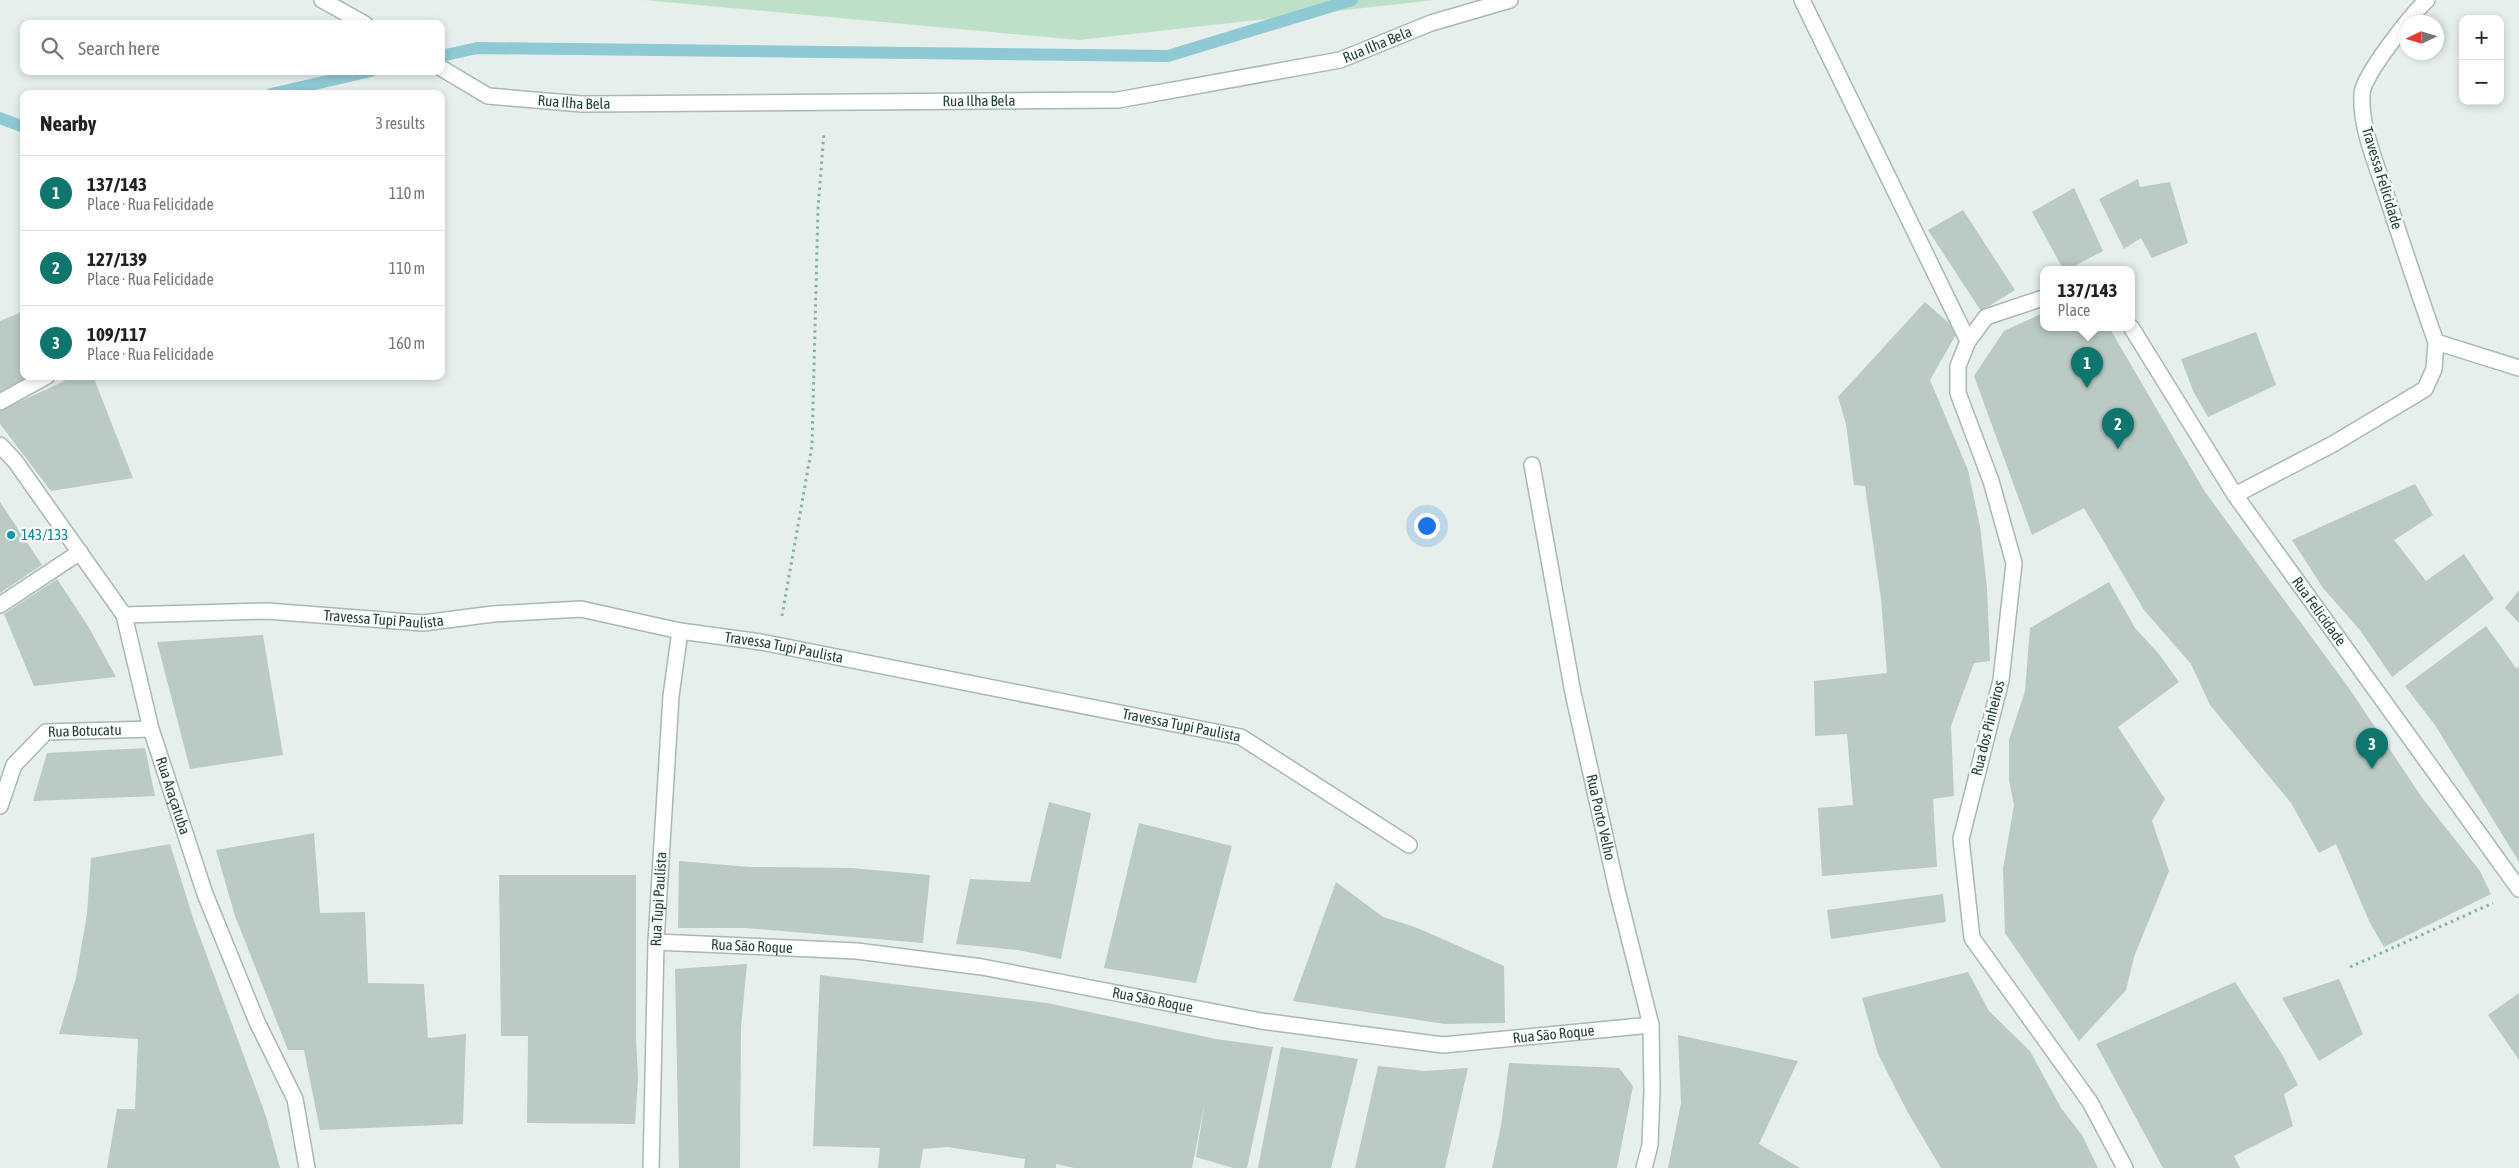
<!DOCTYPE html>
<meta charset="utf-8">
<style>
body{margin:0;font-family:"Asap Condensed",sans-serif;background:#f2f2f2;color:#222}
.controls{position:absolute;right:15px;top:15px;display:grid;overflow:hidden;border-radius:10px;box-shadow:0 2px 8px #0003}
.controls button{width:45px;height:45px;display:grid;place-items:center;padding:0;border:0;border-bottom:1px solid #e0e0e0;background:#fff;color:#222;font:25px sans-serif}
.compass{position:absolute;left:2399px;top:15px;width:45px;height:45px;border-radius:50%;background:#fff;box-shadow:0 2px 8px #0003;rotate:266deg}
.you{position:absolute;left:1426px;top:525px;width:18px;height:18px;margin:-12px;border:4px solid #fff;border-radius:50%;background:#1a73e8;box-shadow:0 0 0 8px #1a73e833}
.badge{display:grid;place-items:center;width:32px;height:32px;border-radius:50%;background:#0f766e;color:#fff;font-size:16px;font-weight:700}
.pin{position:absolute;translate:-50% -41px;filter:drop-shadow(0 1px 2px #0008)}
.pin::after{content:'';position:absolute;top:26px;width:18px;height:15px;background:inherit;clip-path:polygon(0 0,100% 0,50% 100%)}
.popup{position:absolute;left:2040px;top:266px;width:95px;height:65px;box-sizing:border-box;display:grid;place-content:center;border-radius:10px;background:#fff;filter:drop-shadow(0 1px 4px #0005);font-size:16px;white-space:nowrap;color:#767676}
.popup b{font-size:19px;color:#222}
.popup::after{content:'';position:absolute;left:50%;top:100%;margin-left:-10px;border:10px solid transparent;border-top-color:#fff}
.list{margin:0;padding:0;list-style:none}
h2{display:flex;justify-content:space-between;align-items:center;height:65px;margin:0;padding:0 20px;font-size:21px}
h2 small{font-size:16px;font-weight:400;color:#767676}
.list li{display:grid;grid-template-columns:32px 1fr auto;gap:15px;align-items:center;box-sizing:border-box;height:75px;padding:0 20px;border-top:1px solid #e0e0e0}
.list b{display:block;font-size:19px;white-space:nowrap}
.list p{margin:0;font-size:16px;white-space:nowrap;color:#767676}
.list em{font-size:16px;font-style:normal;color:#767676}
.icon{flex:none;width:28px;height:28px;fill:none;stroke:currentColor;stroke-width:2;stroke-linecap:round;stroke-linejoin:round}
.map{position:relative;flex:none;width:2519px;height:1168px;overflow:hidden}
.search{position:absolute;background:#fff;box-shadow:0 2px 8px #0003;left:20px;top:20px;width:425px;height:55px;display:flex;align-items:center;gap:12px;box-sizing:border-box;padding:0 18px;border-radius:10px;color:#767676;font-size:19px}
.panel{position:absolute;background:#fff;box-shadow:0 2px 8px #0003;left:20px;top:90px;width:425px;height:290px;border-radius:10px}
.map>svg:first-child{display:block}
</style>
<div class="map">
<svg width="2519" height="1168" viewBox="0 0 2519 1168">
<rect width="100%" height="100%" fill="#e6efeb"/>
<polygon fill="#bfe0c8" points="644,0 1435,0 1079,40"/>
<g fill="none" stroke-linecap="round" stroke-linejoin="round">
<g stroke="#8ec9d4" stroke-width="12">
<polyline points="441,56 477,48 1168,56 1352,0"/>
<polyline points="271,94 371,71"/>
<polyline points="0,118 24,127"/>
</g>
</g>
<g fill="#bbcac4">
<polygon points="2138,179 2140,187 2170,182 2188,243 2152,258 2141,238 2124,249 2099,199"/>
<polygon points="2074,188 2103,251 2069,269 2063,269 2032,212"/>
<polygon points="1963,210 2015,290 1981,311 1928,230"/>
<polygon points="1925,302 1958,331 1930,380 1968,470 1980,526 1987,588 1990,661 1974,663 1951,726 1954,796 1933,799 1937,867 1822,876 1818,808 1853,805 1847,734 1815,736 1814,681 1887,673 1881,599 1865,486 1854,485 1846,424 1838,397"/>
<polygon points="24,311 24,376 36,376 0,396 0,321"/>
<polygon points="2043,313 2043,327 2109,327 2205,492 2351,691 2423,799 2480,871 2491,894 2384,947 2370,923 2336,844 2319,853 2291,803 2210,705 2191,664 2144,610 2084,508 2032,535 1974,376 2004,331"/>
<polygon points="2256,332 2276,385 2208,417 2193,391 2181,359"/>
<polygon points="75,376 93,376 133,478 51,491 0,424 0,411"/>
<polygon points="2415,484 2433,515 2394,540 2426,581 2464,554 2494,599 2392,677 2360,630 2323,588 2292,540"/>
<polygon points="0,502 42,565 0,593"/>
<polygon points="57,579 88,626 116,677 34,686 4,614"/>
<polygon points="2109,582 2135,628 2159,654 2179,682 2118,727 2165,799 2152,821 2169,871 2134,957 2126,990 2079,1041 2005,933 2003,869 2014,805 2009,780 2009,740 2025,691 2030,628"/>
<polygon points="2519,590 2519,623 2505,608"/>
<polygon points="2486,626 2516,668 2519,667 2519,862 2435,725 2405,686"/>
<polygon points="263,635 283,755 190,769 157,642"/>
<polygon points="145,748 155,796 33,801 47,753"/>
<polygon points="1049,802 1091,813 1061,959 1018,950 956,944 970,879 1030,882"/>
<polygon points="1139,823 1232,846 1196,983 1104,968"/>
<polygon points="314,833 320,913 365,912 368,983 424,984 428,1038 466,1034 463,1124 320,1130 304,1050 288,1050 235,916 216,850"/>
<polygon points="170,844 194,921 266,1116 280,1168 107,1168 117,1109 135,1109 138,1039 59,1034 76,978 87,914 91,858"/>
<polygon points="679,861 750,867 852,868 930,875 923,943 746,928 678,928"/>
<polygon points="499,875 636,875 636,1037 638,1079 635,1124 527,1123 528,1036 501,1036"/>
<polygon points="1336,882 1383,917 1415,927 1504,966 1505,1023 1445,1024 1293,1001"/>
<polygon points="1943,894 1946,922 1831,939 1827,910"/>
<polygon points="747,964 741,1027 740,1168 679,1168 675,969"/>
<polygon points="1968,972 1989,1011 2030,1051 2061,1108 2082,1135 2098,1168 1941,1168 1907,1111 1878,1054 1862,998"/>
<polygon points="820,975 1047,1003 1216,1039 1273,1047 1247,1168 1233,1168 1196,1157 1205,1101 1192,1168 1074,1168 1056,1164 1056,1168 1024,1168 1025,1159 948,1147 923,1149 920,1168 878,1168 880,1148 813,1146"/>
<polygon points="2339,979 2363,1034 2319,1061 2282,998"/>
<polygon points="2235,982 2283,1056 2298,1085 2284,1094 2293,1126 2234,1156 2240,1168 2163,1168 2096,1044"/>
<polygon points="2519,993 2519,1060 2488,1015"/>
<polygon points="1678,1035 1798,1061 1759,1144 1800,1168 1668,1168 1681,1103"/>
<polygon points="1281,1047 1358,1059 1331,1168 1258,1168"/>
<polygon points="1509,1063 1619,1068 1633,1086 1617,1168 1492,1168 1501,1126"/>
<polygon points="1378,1066 1425,1071 1468,1068 1445,1168 1355,1168"/>
</g>
<g fill="none" stroke-linecap="round" stroke-linejoin="round">
<g stroke="#a8b8b2" stroke-width="18">
<g id="minor">
<polyline points="322,0 365,24"/>
<polyline points="1802,0 1968,341"/>
<path id="s1" d="M441,68L488,96L582,104L1118,100L1340,60L1431,23L1510,0"/>
<polyline points="2043,298 1986,317 1968,341 1958,366 1958,393 1991,481 2014,563 2001,680 1961,839 1972,938 2090,1102 2125,1168"/>
<path id="s2" d="M2131,327L2235,495L2519,889"/>
<polyline points="2436,342 2519,368"/>
<polyline points="0,402 47,376"/>
<path id="s3" d="M0,445L15,461L124,615L151,729L205,894L257,1022L295,1099L307,1168"/>
<path id="s4" d="M1532,465L1573,693L1617,890L1651,1025L1652,1091L1650,1145L1644,1168"/>
<path d="M2235,495L2333,444L2425,389L2434,369L2436,342C2419,294 2403,246 2387,197C2377,165 2360,128 2362,94C2363,75 2412,14 2427,0"/>
<polyline points="0,605 80,552"/>
<path id="s5" d="M124,615L267,611L423,623L493,614L581,609L680,631L761,642L1241,737L1409,845"/>
<path id="s6" d="M0,806L14,765L46,732L151,729"/>
<path id="s7" d="M656,942L857,951L982,967L1261,1021L1443,1045L1651,1025"/>
<path id="s8" d="M651,1168L656,942L671,696L680,631"/>
</g>
</g>
<g stroke="#86b3a5" stroke-width="3" stroke-dasharray="2.5 4" stroke-linecap="butt">
<polyline points="782,616 812,446 818,209 824,132"/>
<polyline points="2350,967 2493,903"/>
</g>
<use href="#minor" stroke="#fff" stroke-width="15"/>
</g>
<circle fill="#0f9aa8" stroke="#f7fbf9" stroke-width="2" cx="11" cy="535" r="5"/>
<g text-anchor="middle" stroke-width="5" stroke-linejoin="round" paint-order="stroke">
<g font-size="15" fill="#24423a" stroke="#f7fbf9">
<text dy="5" stroke="none"><textPath href="#s1" startOffset="951">Rua Ilha Bela</textPath></text>
<text dy="5" stroke="none"><textPath href="#s1" startOffset="141">Rua Ilha Bela</textPath></text>
<text dy="5" stroke="none"><textPath href="#s1" startOffset="546">Rua Ilha Bela</textPath></text>
<text transform="translate(2382 178) rotate(73)" y="5">Travessa Felicidade</text>
<text dy="5" stroke="none"><textPath href="#s2" startOffset="341">Rua Felicidade</textPath></text>
<text dy="5" stroke="none"><textPath href="#s5" startOffset="260">Travessa Tupi Paulista</textPath></text>
<text dy="5" stroke="none"><textPath href="#s5" startOffset="665">Travessa Tupi Paulista</textPath></text>
<text dy="5" stroke="none"><textPath href="#s5" startOffset="1070">Travessa Tupi Paulista</textPath></text>
<text transform="translate(1988 728) rotate(-76)" y="5">Rua dos Pinheiros</text>
<text dy="5" stroke="none"><textPath href="#s6" startOffset="128">Rua Botucatu</textPath></text>
<text dy="5" stroke="none"><textPath href="#s3" startOffset="398">Rua Araçatuba</textPath></text>
<text dy="5" stroke="none"><textPath href="#s4" startOffset="359">Rua Porto Velho</textPath></text>
<text dy="5" stroke="none"><textPath href="#s8" startOffset="269">Rua Tupi Paulista</textPath></text>
<text dy="5" stroke="none"><textPath href="#s7" startOffset="96">Rua São Roque</textPath></text>
<text dy="5" stroke="none"><textPath href="#s7" startOffset="501">Rua São Roque</textPath></text>
<text dy="5" stroke="none"><textPath href="#s7" startOffset="906">Rua São Roque</textPath></text>
</g>
<g font-size="15" fill="#0d838f" stroke="#f7fbf9" text-anchor="start">
<text x="21" y="540">143/133</text>
</g>
</g>
</svg>
<div class="controls">
<button>+</button>
<button>−</button>
</div>
<svg class="compass" viewBox="-18 -18 36 36"><path d="M0-13l5 13h-10z" fill="#e53935"/><path d="M0 13l5-13h-10z" fill="#767676"/></svg>
<div class="you"></div>
<div class="pin badge" style="left:2087px;top:388px">1</div>
<div class="popup"><b>137/143</b>Place</div>
<div class="pin badge" style="left:2118px;top:449px">2</div>
<div class="pin badge" style="left:2372px;top:769px">3</div>
<div class="search"><svg class="icon" aria-label="search" viewBox="0 0 24 24"><circle cx="10" cy="10" r="6"/><path d="M15 15l6 6"/></svg>Search here</div>
<section class="panel">
<h2>Nearby<small>3 results</small></h2>
<ul class="list">
<li><span class="badge">1</span><div><b>137/143</b><p>Place · Rua Felicidade</p></div><em>110 m</em></li>
<li><span class="badge">2</span><div><b>127/139</b><p>Place · Rua Felicidade</p></div><em>110 m</em></li>
<li><span class="badge">3</span><div><b>109/117</b><p>Place · Rua Felicidade</p></div><em>160 m</em></li>
</ul>
</section>
</div>
